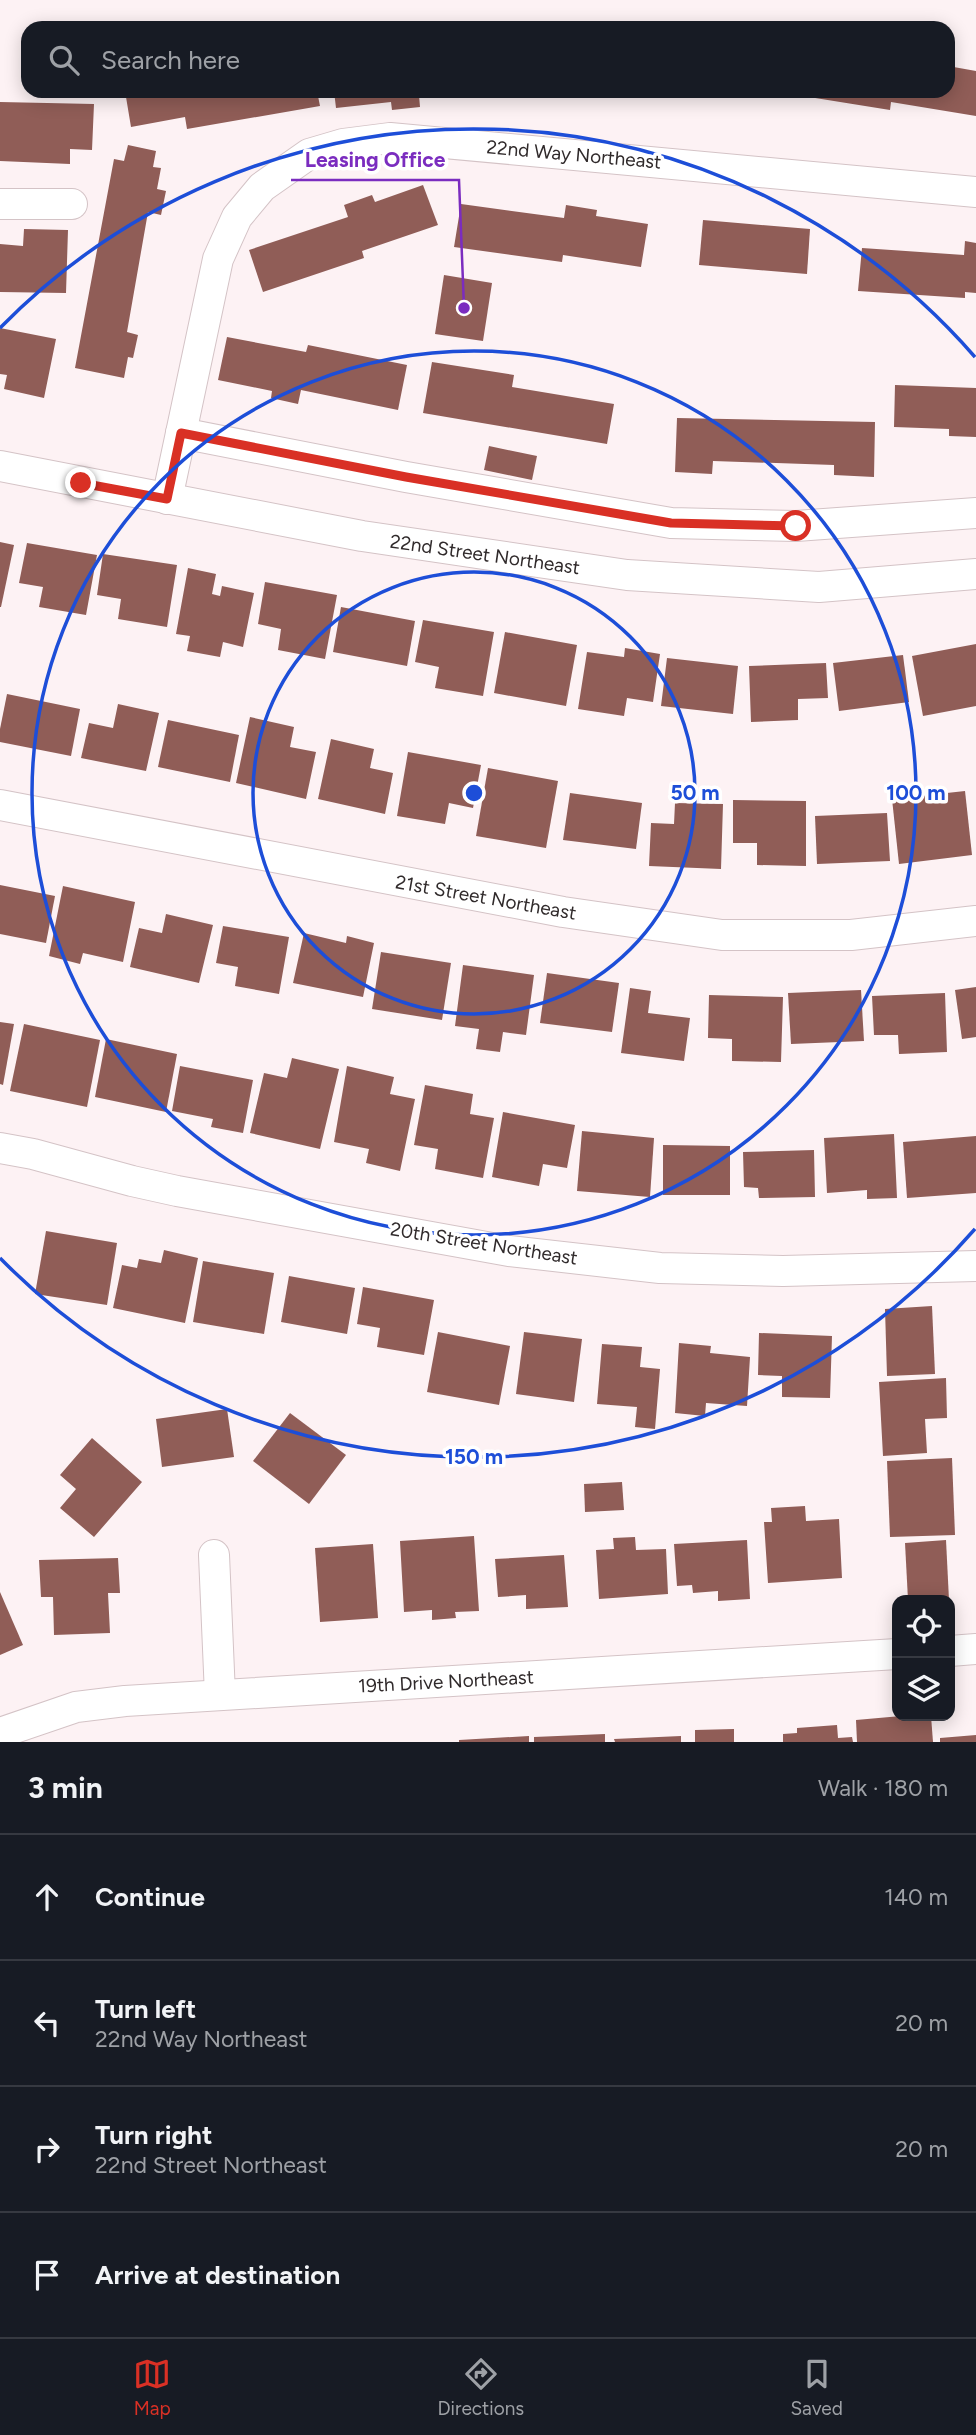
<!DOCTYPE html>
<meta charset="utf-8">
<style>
body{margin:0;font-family:Figtree,sans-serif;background:#242831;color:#f1f3f6}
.controls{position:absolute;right:21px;bottom:21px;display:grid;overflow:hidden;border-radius:14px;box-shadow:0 4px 18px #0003}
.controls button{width:63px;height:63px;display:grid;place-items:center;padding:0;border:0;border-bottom:2px solid #363941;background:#171b24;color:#f1f3f6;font:35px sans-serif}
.stop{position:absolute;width:21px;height:21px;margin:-16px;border:5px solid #d93025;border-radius:50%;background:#fff}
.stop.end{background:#d93025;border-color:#fff;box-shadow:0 2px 7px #0008}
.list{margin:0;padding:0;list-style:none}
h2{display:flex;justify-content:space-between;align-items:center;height:91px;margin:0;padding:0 28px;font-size:30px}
h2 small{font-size:23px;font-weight:400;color:#9ea1a6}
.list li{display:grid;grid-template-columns:46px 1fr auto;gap:21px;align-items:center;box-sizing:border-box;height:126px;padding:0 28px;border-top:2px solid #363941}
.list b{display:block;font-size:26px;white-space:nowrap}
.list p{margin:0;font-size:23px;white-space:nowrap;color:#9ea1a6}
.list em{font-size:23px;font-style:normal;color:#9ea1a6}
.icon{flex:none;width:38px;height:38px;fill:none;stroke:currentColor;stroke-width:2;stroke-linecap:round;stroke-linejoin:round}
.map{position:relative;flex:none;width:976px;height:1742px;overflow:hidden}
.search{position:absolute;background:#171b24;box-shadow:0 4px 18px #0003;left:21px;right:21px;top:21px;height:77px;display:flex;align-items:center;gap:18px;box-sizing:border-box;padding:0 24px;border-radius:21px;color:#9ea1a6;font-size:26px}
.sheet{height:595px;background:#171b24}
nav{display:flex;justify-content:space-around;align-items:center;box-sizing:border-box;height:98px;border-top:2px solid #363941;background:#171b24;font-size:19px;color:#9ea1a6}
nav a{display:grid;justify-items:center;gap:4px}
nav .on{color:#d93025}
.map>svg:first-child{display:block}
</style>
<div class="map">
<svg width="976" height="1742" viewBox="0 0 976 1742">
<rect width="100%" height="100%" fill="#fdf2f4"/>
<g fill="#905d57">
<polygon points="948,66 976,71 976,116 891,102 890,110 809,97 810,91 948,91"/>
<polygon points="125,91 317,91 320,106 187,129 185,117 131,127"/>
<polygon points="334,91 434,91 434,93 419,95 420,107 392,110 391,102 336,108"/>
<polygon points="0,102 94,104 92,150 70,149 70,164 0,161"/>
<polygon points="128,145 156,151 153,167 161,168 157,189 166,191 161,215 148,212 127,332 138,335 133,358 128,357 124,378 75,368 114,159 124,161"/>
<polygon points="423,185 438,225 362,251 364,258 263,292 249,250 348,217 344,205 372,195 375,202"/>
<polygon points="461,204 564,218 566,205 597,210 596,216 648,224 641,267 563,255 562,262 454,247"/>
<polygon points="703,220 810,229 807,274 699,265"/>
<polygon points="24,229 68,230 66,293 0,292 0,244 23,246"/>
<polygon points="965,241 976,243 976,293 965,292 965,298 858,291 862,248 964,255"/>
<polygon points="444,275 492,283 483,341 435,334"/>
<polygon points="0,328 56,339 44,398 4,389 7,375 0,374"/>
<polygon points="227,337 306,352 308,345 407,365 398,410 301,390 298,404 271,398 272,391 218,380"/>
<polygon points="432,362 514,375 512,387 614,404 607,444 423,413"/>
<polygon points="895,385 976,388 976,437 949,436 949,429 894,427"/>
<polygon points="677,418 875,422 874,477 834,475 834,465 713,461 712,474 675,472"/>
<polygon points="489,446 537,456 532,480 484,470"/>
<polygon points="0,542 14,545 1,607 0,607"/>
<polygon points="27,543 97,555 86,615 39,607 43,587 19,583"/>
<polygon points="103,554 177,565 167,627 118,619 121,599 97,595"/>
<polygon points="188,568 216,574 212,594 220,596 222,586 254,593 243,647 223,642 220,657 187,651 190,636 176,634"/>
<polygon points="265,582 337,595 325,659 278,650 281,629 258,624"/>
<polygon points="341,607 415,621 407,666 333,652"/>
<polygon points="423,620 494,632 483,696 435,688 439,667 415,662"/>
<polygon points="505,632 577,645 566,706 494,693"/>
<polygon points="976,644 976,706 923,716 912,656"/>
<polygon points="625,648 660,654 653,702 627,698 624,716 578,709 587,652 624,657"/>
<polygon points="903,655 909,702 839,711 833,663"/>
<polygon points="667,658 738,666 733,714 661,706"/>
<polygon points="826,663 828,698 798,699 798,720 751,722 749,666"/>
<polygon points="7,694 80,709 71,756 0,742 0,729"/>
<polygon points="118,704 159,713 146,771 81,758 89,723 113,728"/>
<polygon points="250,717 294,727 290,747 316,752 306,799 236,783"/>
<polygon points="168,720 239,735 230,782 158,767"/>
<polygon points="331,739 374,749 370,768 393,773 385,814 318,799"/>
<polygon points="408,752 481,765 473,808 449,803 445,824 397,816"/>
<polygon points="488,768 558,781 546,848 476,836"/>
<polygon points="965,791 972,855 899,864 892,799"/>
<polygon points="570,793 642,803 636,849 563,840"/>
<polygon points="733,800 806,801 806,866 757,865 757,843 733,843"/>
<polygon points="675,803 723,804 721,869 649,866 651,823 674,824"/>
<polygon points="887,813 890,861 817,864 815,816"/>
<polygon points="0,885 55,896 46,943 0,934"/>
<polygon points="63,886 135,902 123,962 83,953 80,964 49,956"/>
<polygon points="166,914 213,925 199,983 130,967 139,928 162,933"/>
<polygon points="223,926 289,937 279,994 235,986 238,967 216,963"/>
<polygon points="304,933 346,943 347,936 374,943 363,997 293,983"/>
<polygon points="381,952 451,963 442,1020 372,1009"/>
<polygon points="463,965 534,975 526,1035 503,1032 500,1052 476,1049 479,1029 455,1026"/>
<polygon points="547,973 619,983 612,1032 540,1023"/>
<polygon points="976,987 976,1037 962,1039 955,990"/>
<polygon points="630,988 651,991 648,1013 690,1018 684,1061 621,1053"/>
<polygon points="861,990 864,1041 791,1044 788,993"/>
<polygon points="945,993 947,1052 899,1054 898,1035 874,1035 872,996"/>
<polygon points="709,995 783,997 781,1062 732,1061 732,1039 708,1038"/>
<polygon points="0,1022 14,1024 3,1085 0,1084"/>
<polygon points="24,1024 100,1040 87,1107 10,1091"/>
<polygon points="106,1039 177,1054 166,1112 95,1097"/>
<polygon points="292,1058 339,1069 320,1149 250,1133 264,1073 287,1078"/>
<polygon points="180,1066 253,1080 243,1133 211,1127 213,1119 172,1111"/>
<polygon points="347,1066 394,1077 390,1094 415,1099 400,1171 366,1163 369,1149 334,1142"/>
<polygon points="425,1085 473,1094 470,1114 494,1118 483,1178 435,1169 438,1149 414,1145"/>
<polygon points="503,1112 575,1125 567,1168 543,1164 539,1186 492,1177"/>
<polygon points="582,1131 654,1138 650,1197 577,1191"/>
<polygon points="894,1134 897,1198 867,1199 867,1190 827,1193 824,1138"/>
<polygon points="976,1136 976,1193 907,1198 903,1142"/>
<polygon points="663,1145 730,1146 730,1195 663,1195"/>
<polygon points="814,1150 815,1197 759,1198 758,1188 744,1187 743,1152"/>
<polygon points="46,1231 117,1243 107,1305 35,1294"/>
<polygon points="164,1250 198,1258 185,1323 113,1308 122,1265 137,1268 139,1259 161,1263"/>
<polygon points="203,1261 274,1273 264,1334 193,1322"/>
<polygon points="289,1276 355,1288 347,1334 281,1322"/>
<polygon points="363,1287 434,1300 424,1355 377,1347 380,1328 357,1324"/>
<polygon points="932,1306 935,1374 887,1376 885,1309"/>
<polygon points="438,1332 510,1346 499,1405 427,1392"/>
<polygon points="524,1332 582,1339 574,1402 516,1394"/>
<polygon points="759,1333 832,1336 830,1398 782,1397 782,1376 758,1375"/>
<polygon points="679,1343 711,1346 710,1353 750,1357 747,1406 706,1403 705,1416 675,1413"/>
<polygon points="602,1344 642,1347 640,1367 660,1369 655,1429 635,1427 637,1407 597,1404"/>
<polygon points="946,1378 947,1418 925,1419 927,1453 883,1456 879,1382"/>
<polygon points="227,1409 234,1457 162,1467 156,1419"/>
<polygon points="290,1413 346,1455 309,1504 253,1461"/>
<polygon points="92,1438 142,1482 94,1537 60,1508 76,1489 60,1475"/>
<polygon points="952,1458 955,1535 890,1537 887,1461"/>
<polygon points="622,1482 624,1510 585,1512 584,1484"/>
<polygon points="805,1506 806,1521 839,1519 842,1578 768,1583 764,1522 772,1522 771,1508"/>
<polygon points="474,1536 479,1611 455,1612 456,1618 432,1620 432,1610 404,1612 400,1541"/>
<polygon points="635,1537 636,1550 666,1549 668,1594 599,1599 596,1550 614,1549 613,1538"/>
<polygon points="747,1540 750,1599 718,1601 718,1591 693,1593 692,1585 677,1586 674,1544"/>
<polygon points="946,1540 949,1600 908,1600 905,1543"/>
<polygon points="373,1544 378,1618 320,1622 315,1548"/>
<polygon points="564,1555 568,1607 526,1609 526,1595 498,1597 495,1559"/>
<polygon points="118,1558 120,1593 108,1593 110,1633 54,1635 53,1597 41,1597 39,1560"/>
<polygon points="0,1592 23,1645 0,1655"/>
<polygon points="901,1716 931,1716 933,1742 857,1742 856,1720"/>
<polygon points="837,1725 838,1738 852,1737 853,1742 783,1742 783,1734 797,1733 797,1728"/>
<polygon points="734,1729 734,1742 695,1742 695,1730"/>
<polygon points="605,1734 605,1742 534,1742 534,1737"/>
<polygon points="976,1735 976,1742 940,1742 940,1738"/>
<polygon points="529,1736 529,1742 459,1742 459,1740"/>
<polygon points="681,1736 681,1742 615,1742 614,1739"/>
</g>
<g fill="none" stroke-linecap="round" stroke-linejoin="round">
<g stroke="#d4c3c6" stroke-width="32">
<g id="minor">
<polyline points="0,204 72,204"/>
<polyline points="181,433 406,477 671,523 796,526 976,513"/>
<polyline points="0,466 362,536 627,575 819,587 976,574"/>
<polyline points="167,499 218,259 237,217 262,187 309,154 343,144 390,138 976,192"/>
<polyline points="0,805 563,912 722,935 851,935 976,921"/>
<polyline points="0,1148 33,1154 132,1181 177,1191 509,1251 660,1268 783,1271 976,1266"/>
<polyline points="214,1555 220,1695"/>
<polyline points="950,1651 976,1649"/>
<polyline points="0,1733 76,1707 125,1701 897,1654"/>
</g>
</g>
<use href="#minor" stroke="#fff" stroke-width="30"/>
</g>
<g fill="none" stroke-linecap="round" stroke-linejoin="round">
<polyline stroke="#d93025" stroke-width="9" points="81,483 167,499 181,433 406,477 671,523 796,526"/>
</g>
<g fill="none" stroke="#1d4ed8" stroke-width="3.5">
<circle cx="474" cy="793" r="221"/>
<circle cx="474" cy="793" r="442"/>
<path d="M975 1229A664 664 0 0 1 0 1258M0 328A664 664 0 0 1 975 357"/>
</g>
<g text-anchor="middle" stroke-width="7" stroke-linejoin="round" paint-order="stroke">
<g font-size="19" fill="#302a2b" stroke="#fff">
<text transform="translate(574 154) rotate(5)" y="7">22nd Way Northeast</text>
<text transform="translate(485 554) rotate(8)" y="7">22nd Street Northeast</text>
<text transform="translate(486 897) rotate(10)" y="7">21st Street Northeast</text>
<text transform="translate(484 1243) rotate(9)" y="7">20th Street Northeast</text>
<text transform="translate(446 1681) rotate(-3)" y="7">19th Drive Northeast</text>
</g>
</g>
<circle cx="474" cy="793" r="10" fill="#1d4ed8" stroke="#fff" stroke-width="3.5"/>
<g font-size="21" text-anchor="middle" font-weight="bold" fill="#1d4ed8" stroke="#fff" stroke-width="7" stroke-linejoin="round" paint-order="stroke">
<text x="695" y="800">50 m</text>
<text x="916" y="800">100 m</text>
<text x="474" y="1464">150 m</text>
</g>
<path fill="none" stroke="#7b2cbf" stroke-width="2.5" d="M464 308L459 180H291"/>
<circle fill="#7b2cbf" stroke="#fff" stroke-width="2.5" cx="464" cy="308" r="7"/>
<g font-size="21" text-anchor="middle" font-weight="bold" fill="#7b2cbf" stroke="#fff" stroke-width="7" stroke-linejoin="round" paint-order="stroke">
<text x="375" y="167">Leasing Office</text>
</g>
</svg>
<div class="controls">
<button><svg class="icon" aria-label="locate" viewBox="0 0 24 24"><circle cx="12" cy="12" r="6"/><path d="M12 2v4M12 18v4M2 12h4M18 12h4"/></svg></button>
<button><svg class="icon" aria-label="layers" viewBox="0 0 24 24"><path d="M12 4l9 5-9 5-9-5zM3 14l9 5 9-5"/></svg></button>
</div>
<div class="stop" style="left:796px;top:526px"></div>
<div class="stop end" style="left:81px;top:483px"></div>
<div class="search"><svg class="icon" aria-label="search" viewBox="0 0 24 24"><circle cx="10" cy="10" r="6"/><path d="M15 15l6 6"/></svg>Search here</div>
</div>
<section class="sheet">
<h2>3 min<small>Walk · 180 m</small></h2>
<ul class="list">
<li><svg class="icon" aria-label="ahead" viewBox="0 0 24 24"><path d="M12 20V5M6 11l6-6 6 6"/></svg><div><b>Continue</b></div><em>140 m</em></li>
<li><svg class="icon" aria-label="left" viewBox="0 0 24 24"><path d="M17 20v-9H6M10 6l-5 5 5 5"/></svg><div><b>Turn left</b><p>22nd Way Northeast</p></div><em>20 m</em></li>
<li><svg class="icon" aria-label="right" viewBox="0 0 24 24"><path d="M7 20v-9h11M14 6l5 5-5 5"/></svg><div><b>Turn right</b><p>22nd Street Northeast</p></div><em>20 m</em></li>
<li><svg class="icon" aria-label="arrive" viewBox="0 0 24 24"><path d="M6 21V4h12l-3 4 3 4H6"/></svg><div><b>Arrive at destination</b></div></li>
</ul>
</section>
<nav>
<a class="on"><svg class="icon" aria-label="map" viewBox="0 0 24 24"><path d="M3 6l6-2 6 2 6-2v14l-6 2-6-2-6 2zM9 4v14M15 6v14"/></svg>Map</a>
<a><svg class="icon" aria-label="directions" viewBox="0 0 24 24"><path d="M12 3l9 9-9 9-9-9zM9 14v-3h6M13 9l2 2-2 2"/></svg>Directions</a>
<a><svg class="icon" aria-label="saved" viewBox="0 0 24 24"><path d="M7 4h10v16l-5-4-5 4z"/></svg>Saved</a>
</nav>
